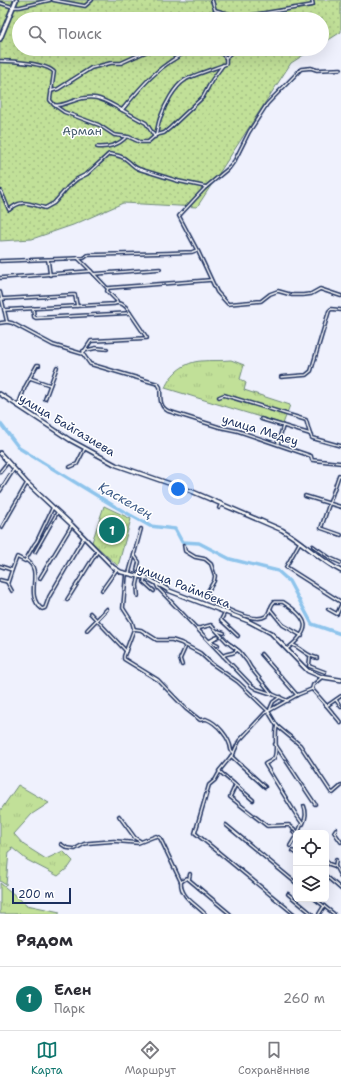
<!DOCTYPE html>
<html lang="ru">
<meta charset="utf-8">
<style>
body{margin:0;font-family:"Shantell Sans",sans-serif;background:#f7f7f7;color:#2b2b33}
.controls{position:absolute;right:12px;bottom:12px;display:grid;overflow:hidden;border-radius:6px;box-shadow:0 4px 16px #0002}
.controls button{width:36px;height:36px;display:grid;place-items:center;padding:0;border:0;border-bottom:1px solid #e1e1e2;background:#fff;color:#2b2b33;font:20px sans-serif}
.scale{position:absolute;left:12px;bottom:10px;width:59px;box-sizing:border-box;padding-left:4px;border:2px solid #1b2f5e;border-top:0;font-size:11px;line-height:14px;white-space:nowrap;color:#1b2f5e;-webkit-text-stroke:3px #fff;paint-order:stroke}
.you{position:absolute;left:178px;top:489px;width:14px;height:14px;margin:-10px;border:3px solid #fff;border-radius:50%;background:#1a73e8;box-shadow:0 0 0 6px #1a73e833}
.badge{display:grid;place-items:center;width:26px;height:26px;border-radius:50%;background:#0f766e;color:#fff;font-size:13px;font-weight:700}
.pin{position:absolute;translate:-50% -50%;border:2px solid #fff;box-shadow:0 1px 4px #0006}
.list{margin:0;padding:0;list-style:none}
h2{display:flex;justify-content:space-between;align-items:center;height:52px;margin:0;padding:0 16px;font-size:17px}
h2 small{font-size:13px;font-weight:400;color:#7c7c81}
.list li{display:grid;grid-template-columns:26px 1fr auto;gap:12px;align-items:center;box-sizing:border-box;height:64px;padding:0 16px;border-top:1px solid #e1e1e2}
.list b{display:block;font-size:15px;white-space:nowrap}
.list p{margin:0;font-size:13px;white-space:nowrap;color:#7c7c81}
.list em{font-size:13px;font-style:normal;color:#7c7c81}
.icon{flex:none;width:22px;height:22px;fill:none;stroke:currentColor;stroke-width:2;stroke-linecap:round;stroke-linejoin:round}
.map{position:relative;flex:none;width:341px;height:914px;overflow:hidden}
.search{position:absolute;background:#fff;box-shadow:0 4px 16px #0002;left:12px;right:12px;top:12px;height:44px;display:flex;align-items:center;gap:10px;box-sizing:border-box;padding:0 14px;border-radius:22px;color:#7c7c81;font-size:15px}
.sheet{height:116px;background:#fff}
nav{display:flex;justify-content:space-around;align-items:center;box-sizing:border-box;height:56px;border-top:1px solid #e1e1e2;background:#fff;font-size:11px;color:#7c7c81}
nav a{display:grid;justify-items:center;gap:2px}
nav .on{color:#0f766e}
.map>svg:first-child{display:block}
</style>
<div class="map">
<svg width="341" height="914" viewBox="0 0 341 914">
<defs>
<pattern id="grass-tufts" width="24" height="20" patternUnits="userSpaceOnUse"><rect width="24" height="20" fill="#c1e098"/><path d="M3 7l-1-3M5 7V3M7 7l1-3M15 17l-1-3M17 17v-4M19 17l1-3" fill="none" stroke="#a5c085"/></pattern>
<pattern id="garden-dots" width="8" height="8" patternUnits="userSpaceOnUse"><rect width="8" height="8" fill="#c1e098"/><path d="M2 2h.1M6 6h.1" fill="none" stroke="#a5c085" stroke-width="1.8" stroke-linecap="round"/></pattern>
</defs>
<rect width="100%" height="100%" fill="#eff1fd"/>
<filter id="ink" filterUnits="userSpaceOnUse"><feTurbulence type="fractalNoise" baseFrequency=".025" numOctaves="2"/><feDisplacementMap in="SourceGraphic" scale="8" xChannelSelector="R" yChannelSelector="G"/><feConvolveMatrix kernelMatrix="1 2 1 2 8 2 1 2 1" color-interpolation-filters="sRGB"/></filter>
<g filter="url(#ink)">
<g fill="url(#grass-tufts)" stroke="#6e887b">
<path d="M231,360L244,365L240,379L246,383L244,390L290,405L283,424L165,388C171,373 185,362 201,361C211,360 221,361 231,360Z"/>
<polygon points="104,506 131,519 118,566 92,542"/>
<polygon points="18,785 49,803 32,814 14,834 24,845 46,859 63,851 73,861 69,867 58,876 27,860 11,847 12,850 9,852 6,885 0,881 0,811"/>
<polygon points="0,883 27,905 60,912 59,914 0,914"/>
</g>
<polygon fill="url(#garden-dots)" stroke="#6e887b" points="0,0 341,0 341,32 322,44 322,19 19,19 19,49 313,49 291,63 197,207 123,203 73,225 32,239 0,241"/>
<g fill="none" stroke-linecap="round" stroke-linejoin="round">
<polyline stroke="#8ec4ec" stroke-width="3.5" points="0,423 19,448 114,506 150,526 175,529 182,542 199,543 230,559 278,571 289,581 312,624 341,634"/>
<g stroke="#1b2f5e" stroke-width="4.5">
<g id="street">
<polyline points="53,0 85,6 92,0"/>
<polyline points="212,0 215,10 240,17 313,5 312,0"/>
<polyline points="0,3 13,7 20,7 50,0"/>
<polyline points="217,49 226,58"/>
<path d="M0,61C12,61 46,63 54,72L50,100L54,105L64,112L99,125L114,135L129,137L140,142H148L156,135L164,133L170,128L203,97L212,80L223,65"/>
<polyline points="51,91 58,89 91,68 111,63 121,63 152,49"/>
<path d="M55,105C62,106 66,103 73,101C96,93 103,100 122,110"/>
<path d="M156,135C158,128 158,122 161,116C165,105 174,87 185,80C193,75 216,68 226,64V58L234,49"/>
<path d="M155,137L146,123L122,110C144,83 159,65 192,49"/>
<path d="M97,147C107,148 119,145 126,137"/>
<path d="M0,191H1L9,210C22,198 30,204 45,208L54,203L68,187L77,179L87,174L109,154C116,155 123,156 128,161C132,164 133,167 139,169L178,181L206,187"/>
<polyline points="198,251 217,292 228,304 261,301 270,294 278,291 292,295 303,295 311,294 320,289 341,296"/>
<polyline points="48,260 50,275"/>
<polyline points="0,261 84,258 88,255 167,253 192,252 197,250 179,216 205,188 230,167 235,160 249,132 267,104 301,69 311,68 317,70 341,69"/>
<polyline points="91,271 107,288"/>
<polyline points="94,274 160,269"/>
<polyline points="0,278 91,271 78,258"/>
<polyline points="0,292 7,322 0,323"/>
<polyline points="1,299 72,295 75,295 77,306"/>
<polyline points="33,308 34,317 36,318 130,313"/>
<polyline points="4,310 114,304 117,303 117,301 107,291 108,288 211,280"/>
<path d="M7,322L12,323L53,345L83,354L90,364L158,384L160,387C161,395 158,406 168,411L219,427L238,431L311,456L312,460L341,463"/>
<polyline points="83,351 96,348 107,349"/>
<polyline points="83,353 91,341 147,338 126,307 122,304 117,303"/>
<polyline points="281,377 306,375 311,371 329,311 331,309 341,310"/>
<polyline points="30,378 50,385"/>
<polyline points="219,397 224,395 306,420 310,434"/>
<polyline points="45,399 57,367"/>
<polyline points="18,406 25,387 37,365 39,365"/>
<polyline points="261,419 310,434 312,438 341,446"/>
<polyline points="278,443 283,426"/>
<polyline points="70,467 77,464 85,448"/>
<polyline points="0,472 8,462"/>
<polyline points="341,476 339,475 321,528 341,535"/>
<polyline points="0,491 14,469"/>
<polyline points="305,496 341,507"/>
<polyline points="219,508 221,504"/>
<polyline points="2,527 27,483"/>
<polyline points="300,542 286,567 341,602"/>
<path d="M184,545L185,551L195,557L205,559L211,564L215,576L214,581L208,591V596C215,606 255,624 266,616C270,613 270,606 274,602H283C309,619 313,629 287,649"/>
<polyline points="313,546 330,558 341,563"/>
<polyline points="35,552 57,513"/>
<polyline points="134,555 139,562 137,570"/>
<path d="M26,560C45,571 23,594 42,609L45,608L49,597L84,537"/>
<polyline points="0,566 12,570 17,557 25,561 34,545 37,541 53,507"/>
<path d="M126,573L123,608L132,622L134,629L124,656V659L158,680L186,709L200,720L206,719C217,723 230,738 231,750L234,753"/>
<polyline points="129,573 141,529"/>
<polyline points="145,577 144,582 154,591"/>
<polyline points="40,578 72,525"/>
<polyline points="0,580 8,582 12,570"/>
<polyline points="7,582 12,591"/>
<polyline points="156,583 158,588 252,686 257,689 272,694"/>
<polyline points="102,590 117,569"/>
<polyline points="138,596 137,585 139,576"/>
<polyline points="67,600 97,552"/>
<polyline points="270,609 283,625 302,636"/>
<polyline points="328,609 337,614 341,605"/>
<polyline points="225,612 221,620 238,636"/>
<polyline points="90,613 126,651"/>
<polyline points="197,628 200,628 211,625 227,642 240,652 247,661 251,668 272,694 288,701"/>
<polyline points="134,629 141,630 157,640 172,640 181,643 200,653 212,664 238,682 268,711 277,726"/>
<polyline points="87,630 107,609"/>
<polyline points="218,631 224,633"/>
<polyline points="210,641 215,638 218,637"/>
<polyline points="210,641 218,645"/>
<polyline points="231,645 239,651"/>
<path d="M293,645C303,649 306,656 317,658"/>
<polyline points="261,654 297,695"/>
<path d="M223,656C227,652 233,655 237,650"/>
<polyline points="310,657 309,666 325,672"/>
<polyline points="182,665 180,659 185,648 184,644"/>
<polyline points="312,689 313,685 322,677"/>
<polyline points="336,700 341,707"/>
<polyline points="326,705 341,723"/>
<polyline points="270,709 273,702 280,697"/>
<polyline points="275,744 315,804"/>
<polyline points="231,756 265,787"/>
<polyline points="220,771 215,780 209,785 195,833 294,914"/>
<polyline points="235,786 230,797 267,826 289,825 298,832"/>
<polyline points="253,800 219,771 233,754 239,741 265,713 297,695 312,689 326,705 328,705 341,696"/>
<polyline points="119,816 135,838 140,841"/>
<path d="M303,824C306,818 307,813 304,806"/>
<polyline points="226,825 296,883"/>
<polyline points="336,829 334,832 341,842"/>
<polyline points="293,832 296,835"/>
<path d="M298,833L302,823L297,816L265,764C268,762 272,761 274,758C278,752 274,735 277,726L300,745L331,792L333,793L341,786"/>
<polyline points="61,844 67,848 75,849 84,844 89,843 114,841 138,843 156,836 160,838 162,842 181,882 187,878 230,914"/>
<polyline points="290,846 296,836"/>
<polyline points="293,851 296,853"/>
<polyline points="326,860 329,864 335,866 341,877"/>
<polyline points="335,866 336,860"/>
<polyline points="326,876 341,889"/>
<polyline points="189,879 190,874"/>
<path d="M181,882C180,897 196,904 205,914"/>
<polyline points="288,894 312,914"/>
<polyline points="315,899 334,914"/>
<polyline points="319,914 324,906"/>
</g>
</g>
<g stroke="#1b2f5e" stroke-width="5.5">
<g id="secondary">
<path d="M0,394L70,440L116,465L191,491L282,530C303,542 320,560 341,571"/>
<polyline points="0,453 27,483 72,525 113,567 121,572 147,578 170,591 248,621 271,633 302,665 308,671 322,677 341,680"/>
</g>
</g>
<g stroke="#1b2f5e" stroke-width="6">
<polyline id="primary" points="0,39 16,0"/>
</g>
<use href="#street" stroke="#fff" stroke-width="1.5"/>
<use href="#secondary" stroke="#fff" stroke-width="2.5"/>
<use href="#primary" stroke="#fff" stroke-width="3"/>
</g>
</g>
<g text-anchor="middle" stroke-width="3" stroke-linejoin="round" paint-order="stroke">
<g font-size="12" fill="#445b6c" stroke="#fff">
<text x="82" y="135">Арман</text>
</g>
<g font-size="12" fill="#1b2f5e" stroke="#fff">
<text transform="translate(67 425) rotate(31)" y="4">улица Байгазиева</text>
<text transform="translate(260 430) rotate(17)" y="4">улица Медеу</text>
<text transform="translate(184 586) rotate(22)" y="4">улица Раймбека</text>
</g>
<g font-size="13" font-style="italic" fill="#3e5c89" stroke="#fff">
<text transform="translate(126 500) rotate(30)" y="5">Қаскелең</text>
</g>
</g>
</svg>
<div class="controls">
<button><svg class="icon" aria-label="locate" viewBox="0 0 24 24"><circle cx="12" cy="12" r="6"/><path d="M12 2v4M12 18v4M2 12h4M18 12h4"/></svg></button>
<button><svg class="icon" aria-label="layers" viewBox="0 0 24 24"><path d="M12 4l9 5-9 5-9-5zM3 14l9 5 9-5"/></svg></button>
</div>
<div class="scale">200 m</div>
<div class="you"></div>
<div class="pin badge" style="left:112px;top:530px">1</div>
<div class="search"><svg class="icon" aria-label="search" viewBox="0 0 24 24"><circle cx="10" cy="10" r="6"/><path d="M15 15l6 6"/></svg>Поиск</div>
</div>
<section class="sheet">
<h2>Рядом<small></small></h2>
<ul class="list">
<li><span class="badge">1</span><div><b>Елен</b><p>Парк</p></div><em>260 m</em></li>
</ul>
</section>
<nav>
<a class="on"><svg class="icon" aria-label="map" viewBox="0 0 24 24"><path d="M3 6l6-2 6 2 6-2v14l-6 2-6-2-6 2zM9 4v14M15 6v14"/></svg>Карта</a>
<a><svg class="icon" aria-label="directions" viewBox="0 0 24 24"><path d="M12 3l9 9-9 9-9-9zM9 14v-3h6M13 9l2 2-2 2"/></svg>Маршрут</a>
<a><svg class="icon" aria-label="saved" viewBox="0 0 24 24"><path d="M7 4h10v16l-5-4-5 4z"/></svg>Сохранённые</a>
</nav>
